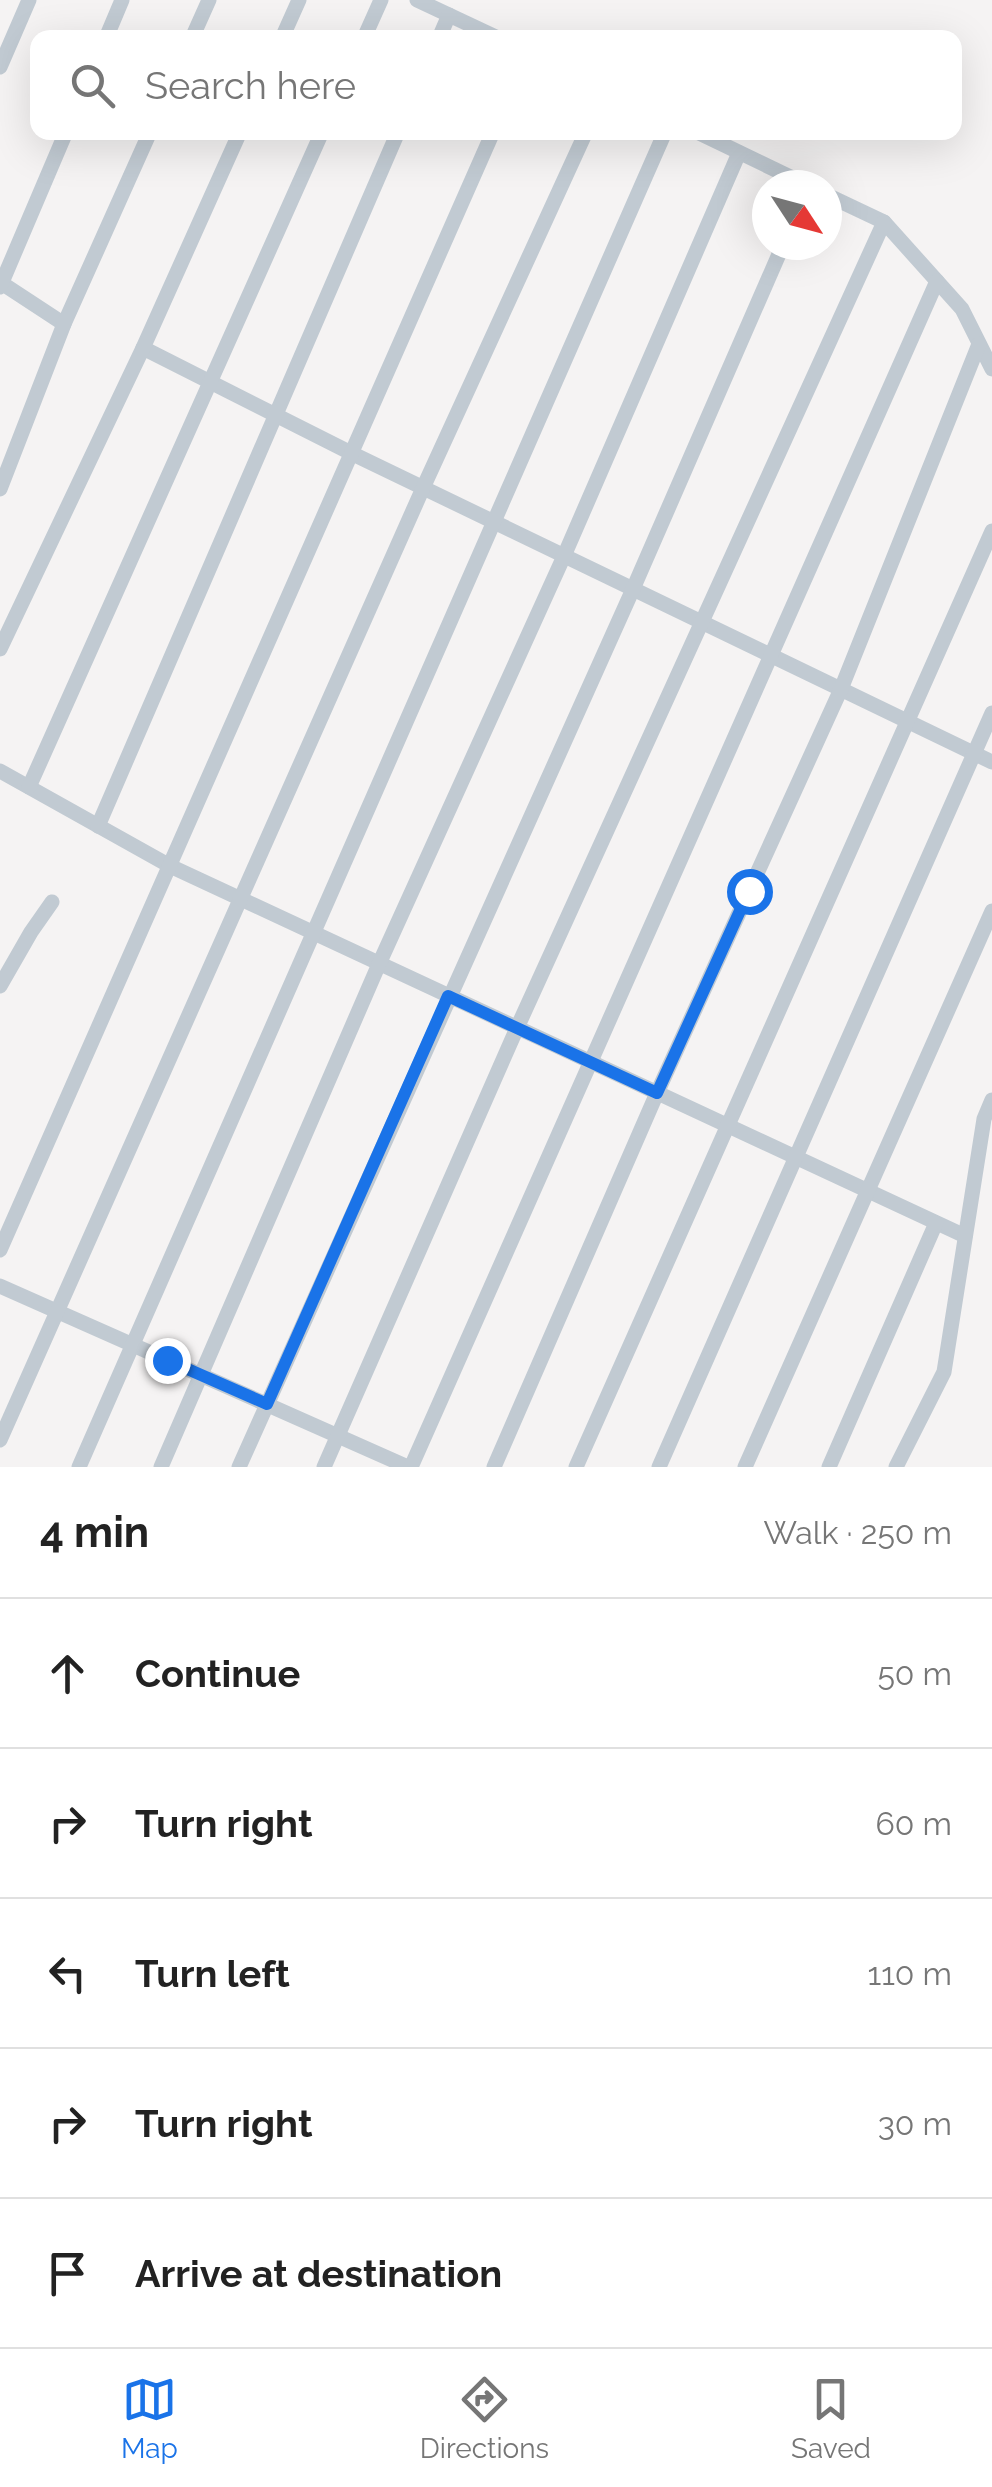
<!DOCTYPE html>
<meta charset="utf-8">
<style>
body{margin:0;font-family:Raleway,sans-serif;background:#f2f2f2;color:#222}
.compass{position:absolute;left:752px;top:170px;width:90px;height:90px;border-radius:50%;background:#fff;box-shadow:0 10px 40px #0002;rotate:126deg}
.stop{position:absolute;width:30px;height:30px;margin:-22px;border:8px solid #1a73e8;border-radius:50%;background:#fff}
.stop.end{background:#1a73e8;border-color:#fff;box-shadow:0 2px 10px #0008}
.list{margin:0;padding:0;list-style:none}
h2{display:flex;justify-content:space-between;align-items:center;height:130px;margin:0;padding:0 40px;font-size:42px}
h2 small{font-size:32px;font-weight:400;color:#767676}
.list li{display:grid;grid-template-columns:65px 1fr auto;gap:30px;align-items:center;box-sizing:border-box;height:150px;padding:0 40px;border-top:2px solid #e0e0e0}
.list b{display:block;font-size:38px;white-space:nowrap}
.list em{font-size:32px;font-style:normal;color:#767676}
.icon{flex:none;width:55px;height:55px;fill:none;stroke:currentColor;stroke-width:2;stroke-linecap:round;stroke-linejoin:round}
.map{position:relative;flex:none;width:992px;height:1467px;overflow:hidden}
.search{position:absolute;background:#fff;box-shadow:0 10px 40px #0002;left:30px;right:30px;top:30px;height:110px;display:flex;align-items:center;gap:25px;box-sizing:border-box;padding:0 35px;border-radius:20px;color:#767676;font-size:38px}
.sheet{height:880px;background:#fff}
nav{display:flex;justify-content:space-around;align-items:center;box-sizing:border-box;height:140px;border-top:2px solid #e0e0e0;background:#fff;font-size:28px;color:#767676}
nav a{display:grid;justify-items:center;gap:5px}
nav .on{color:#1a73e8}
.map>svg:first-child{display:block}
</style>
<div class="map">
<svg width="992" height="1467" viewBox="0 0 992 1467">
<rect width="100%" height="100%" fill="#f5f3f3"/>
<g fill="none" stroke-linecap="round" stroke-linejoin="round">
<g stroke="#c1cad2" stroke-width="15">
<polyline points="417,0 498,38"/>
<polyline points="106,38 122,0"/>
<polyline points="192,38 209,0"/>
<polyline points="282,38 299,0"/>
<polyline points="364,38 381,0"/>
<polyline points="439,38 449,15"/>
<polyline points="0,67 29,0"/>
<polyline points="697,132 807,185"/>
<polyline points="827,195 884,222 962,309 992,369"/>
<polyline points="0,282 64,324"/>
<polyline points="0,287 66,132"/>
<polyline points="143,348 353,454 992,762"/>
<polyline points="0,489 64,324 150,132"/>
<polyline points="0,649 143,348 240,132"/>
<polyline points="0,771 170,866 965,1236"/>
<polyline points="29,787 322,132"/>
<polyline points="98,826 398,132"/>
<polyline points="0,986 31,932 52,902"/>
<polyline points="0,1250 493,132"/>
<polyline points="0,1286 408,1467"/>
<polyline points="0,1440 423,488 586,132"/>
<polyline points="79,1467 665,132"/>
<polyline points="161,1467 379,964 564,556 739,153"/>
<polyline points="239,1467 633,589 783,245"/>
<polyline points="324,1467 517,1028 884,222"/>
<polyline points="411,1467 937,281"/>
<polyline points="494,1467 657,1093 841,689 979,344"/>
<polyline points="576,1467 992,531"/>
<polyline points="659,1467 992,713"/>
<polyline points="745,1467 992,911"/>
<polyline points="829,1467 936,1223"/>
<polyline points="896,1467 944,1372 984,1119 992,1100"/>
</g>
</g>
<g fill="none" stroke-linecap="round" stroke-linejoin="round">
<polyline stroke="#1a73e8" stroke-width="12" points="167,1360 267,1404 448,996 657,1093 749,891"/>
</g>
</svg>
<svg class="compass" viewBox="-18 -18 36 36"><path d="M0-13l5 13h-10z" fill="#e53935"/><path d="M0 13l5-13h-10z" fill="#767676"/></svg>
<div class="stop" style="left:749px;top:891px"></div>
<div class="stop end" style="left:167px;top:1360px"></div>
<div class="search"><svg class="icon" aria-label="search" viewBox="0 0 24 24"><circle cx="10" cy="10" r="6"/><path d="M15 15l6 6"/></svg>Search here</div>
</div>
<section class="sheet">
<h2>4 min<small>Walk · 250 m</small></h2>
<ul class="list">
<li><svg class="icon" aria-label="ahead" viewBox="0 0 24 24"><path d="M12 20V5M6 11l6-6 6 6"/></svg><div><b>Continue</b></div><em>50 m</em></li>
<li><svg class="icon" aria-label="right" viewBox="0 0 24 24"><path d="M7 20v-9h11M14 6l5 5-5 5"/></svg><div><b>Turn right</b></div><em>60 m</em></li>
<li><svg class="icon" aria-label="left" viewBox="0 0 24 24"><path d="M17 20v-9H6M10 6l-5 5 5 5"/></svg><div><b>Turn left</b></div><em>110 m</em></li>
<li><svg class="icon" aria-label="right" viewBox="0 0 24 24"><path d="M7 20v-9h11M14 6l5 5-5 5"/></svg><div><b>Turn right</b></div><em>30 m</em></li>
<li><svg class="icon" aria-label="arrive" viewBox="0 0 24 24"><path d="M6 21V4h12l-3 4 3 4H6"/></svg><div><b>Arrive at destination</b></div></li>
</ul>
</section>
<nav>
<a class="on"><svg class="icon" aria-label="map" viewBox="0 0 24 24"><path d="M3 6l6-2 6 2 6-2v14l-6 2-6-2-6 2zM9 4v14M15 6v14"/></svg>Map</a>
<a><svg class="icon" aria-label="directions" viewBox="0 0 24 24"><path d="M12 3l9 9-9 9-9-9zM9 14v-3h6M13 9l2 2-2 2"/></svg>Directions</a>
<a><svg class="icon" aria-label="saved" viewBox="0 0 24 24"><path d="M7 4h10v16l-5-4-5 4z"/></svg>Saved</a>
</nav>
